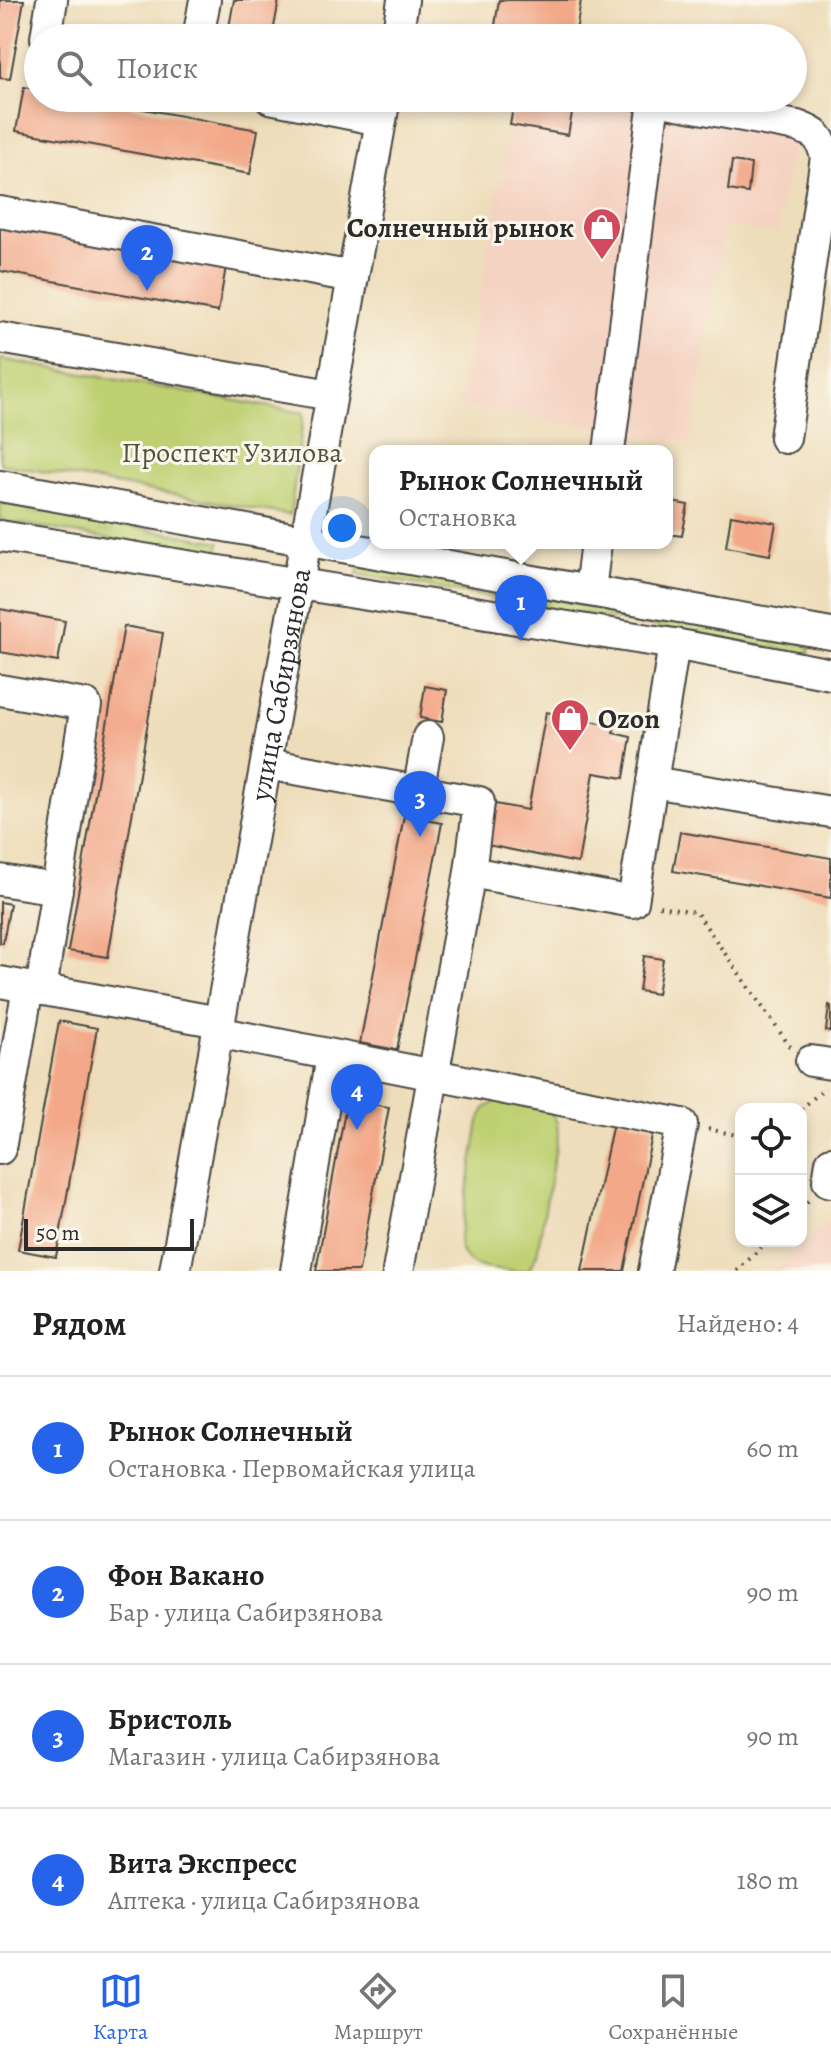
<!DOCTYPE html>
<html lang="ru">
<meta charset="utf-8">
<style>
body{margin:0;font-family:Alegreya,serif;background:#f2f2f2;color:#222}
.controls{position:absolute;right:24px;bottom:24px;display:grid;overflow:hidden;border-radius:16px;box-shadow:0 4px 12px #0003}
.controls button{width:72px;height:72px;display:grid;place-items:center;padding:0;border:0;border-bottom:2px solid #e0e0e0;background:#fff;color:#222;font:40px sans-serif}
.scale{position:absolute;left:24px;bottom:20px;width:170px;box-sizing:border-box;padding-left:8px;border:4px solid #2b2b2b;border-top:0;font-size:22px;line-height:28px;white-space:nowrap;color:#2b2b2b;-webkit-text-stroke:6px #fbf7ec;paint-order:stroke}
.you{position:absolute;left:342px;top:528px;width:28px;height:28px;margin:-20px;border:6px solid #fff;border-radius:50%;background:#1a73e8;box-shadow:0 0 0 12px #1a73e833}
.badge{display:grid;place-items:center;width:52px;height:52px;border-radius:50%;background:#2563eb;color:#fff;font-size:26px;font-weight:700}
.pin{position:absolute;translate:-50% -66px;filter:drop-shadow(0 2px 4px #0008)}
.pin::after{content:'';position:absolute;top:42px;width:28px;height:24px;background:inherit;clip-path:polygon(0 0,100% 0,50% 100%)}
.popup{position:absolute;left:369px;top:445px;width:304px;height:104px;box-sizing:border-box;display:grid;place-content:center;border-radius:16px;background:#fff;filter:drop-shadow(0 2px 6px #0005);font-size:26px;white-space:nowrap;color:#767676}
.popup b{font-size:30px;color:#222}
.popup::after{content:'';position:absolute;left:50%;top:100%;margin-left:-16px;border:16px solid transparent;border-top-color:#fff}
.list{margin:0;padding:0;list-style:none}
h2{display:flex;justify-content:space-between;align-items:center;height:104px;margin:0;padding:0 32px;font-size:34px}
h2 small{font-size:26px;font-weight:400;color:#767676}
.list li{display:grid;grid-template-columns:52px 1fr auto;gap:24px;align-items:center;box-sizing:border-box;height:144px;padding:0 32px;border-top:2px solid #e0e0e0}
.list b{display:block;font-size:30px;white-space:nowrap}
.list p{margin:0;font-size:26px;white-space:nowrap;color:#767676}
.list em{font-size:26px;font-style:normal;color:#767676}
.icon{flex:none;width:44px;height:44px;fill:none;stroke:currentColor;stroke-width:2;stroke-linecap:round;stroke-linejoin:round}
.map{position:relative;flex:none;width:831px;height:1271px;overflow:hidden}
.search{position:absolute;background:#fff;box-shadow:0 4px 12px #0003;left:24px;right:24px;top:24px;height:88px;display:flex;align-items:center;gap:20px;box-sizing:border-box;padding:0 28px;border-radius:44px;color:#767676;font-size:30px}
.sheet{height:680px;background:#fff}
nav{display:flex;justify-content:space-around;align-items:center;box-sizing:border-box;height:112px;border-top:2px solid #e0e0e0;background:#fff;font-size:22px;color:#767676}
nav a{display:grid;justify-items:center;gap:4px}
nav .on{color:#2563eb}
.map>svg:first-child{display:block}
</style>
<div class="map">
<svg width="831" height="1271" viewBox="0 0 831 1271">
<defs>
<pattern id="grass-tufts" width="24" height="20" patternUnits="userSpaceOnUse" patternTransform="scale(2)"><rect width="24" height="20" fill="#bfd072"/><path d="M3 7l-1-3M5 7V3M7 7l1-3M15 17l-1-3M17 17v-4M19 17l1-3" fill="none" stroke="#a4b363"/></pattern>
</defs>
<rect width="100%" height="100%" fill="#fbf7ec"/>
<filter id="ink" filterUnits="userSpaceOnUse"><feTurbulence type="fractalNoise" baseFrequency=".0125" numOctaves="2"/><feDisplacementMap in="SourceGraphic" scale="16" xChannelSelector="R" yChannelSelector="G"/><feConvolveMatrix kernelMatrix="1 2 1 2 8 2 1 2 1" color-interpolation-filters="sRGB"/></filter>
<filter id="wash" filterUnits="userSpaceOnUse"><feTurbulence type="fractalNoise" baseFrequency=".006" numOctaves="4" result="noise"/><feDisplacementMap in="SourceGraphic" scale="32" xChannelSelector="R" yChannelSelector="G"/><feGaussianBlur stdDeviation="1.8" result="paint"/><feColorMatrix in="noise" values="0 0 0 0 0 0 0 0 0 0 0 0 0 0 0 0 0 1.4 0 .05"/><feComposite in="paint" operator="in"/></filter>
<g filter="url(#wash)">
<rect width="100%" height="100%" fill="#eeddba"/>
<g fill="#f5d3c2">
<polygon points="514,98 592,98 794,135 777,234 725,226 690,443 460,406"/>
<polygon points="831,1220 831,1271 772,1271"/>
</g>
<g fill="url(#grass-tufts)" stroke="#757e4e" stroke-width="2">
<polygon points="0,503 220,542 217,558 0,520"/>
<polygon points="359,565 810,645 809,654 357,574"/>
</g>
<g fill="#bfd072" stroke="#757e4e" stroke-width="2">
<polygon points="0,359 304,413 290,515 0,464"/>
<path d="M499,1100L551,1112L557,1122L558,1135L537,1254L528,1271C496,1271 460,1271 459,1240L479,1121L485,1108Z"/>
</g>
<g id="blocks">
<g fill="#f3a989">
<polygon points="0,0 24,0 10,79 0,78"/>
<polygon points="234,0 279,0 272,38 227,38"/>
<polygon points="499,0 581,0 575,38 493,38"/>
<polygon points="24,87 38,90 38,98 84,98 258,130 250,174 16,131"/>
<polygon points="514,102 572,113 568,135 510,125"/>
<polygon points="732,161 751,164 748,193 728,190"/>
<polygon points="0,225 226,267 218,312 0,271"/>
<polygon points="667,501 688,505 682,536 667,534"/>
<polygon points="731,515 776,523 770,555 726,547"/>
<polygon points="0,609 65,621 58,662 0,652"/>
<polygon points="124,626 163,633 108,957 68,951"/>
<polygon points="425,686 447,690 442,722 420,718"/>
<polygon points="546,712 615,726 613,733 631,737 624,778 594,773 578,863 487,845 495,804 528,810"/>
<polygon points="404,816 442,823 397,1050 360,1043"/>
<polygon points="680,832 831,858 831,898 673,871"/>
<polygon points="0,902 10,904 3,943 0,943"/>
<polygon points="644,956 663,959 657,994 639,991"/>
<polygon points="829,1005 831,1006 831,1032 826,1031"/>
<polygon points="59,1021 97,1028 56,1257 18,1250"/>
<polygon points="347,1100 389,1107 359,1271 316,1271"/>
<polygon points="614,1118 654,1126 624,1271 582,1271"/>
</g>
</g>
</g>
<g filter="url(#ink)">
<use href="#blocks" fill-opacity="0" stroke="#484640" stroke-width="2"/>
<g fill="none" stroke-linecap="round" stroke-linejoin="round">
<g stroke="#484640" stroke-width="34">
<g id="minor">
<polyline points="46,38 52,0"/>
<polyline points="198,38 205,0"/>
<polyline points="397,38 403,0"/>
<polyline points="270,98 380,120"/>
<path d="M645,98L797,126C818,134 820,136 826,157L785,438"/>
<polyline points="0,212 353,277"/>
<polyline points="0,338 331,395"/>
<polyline points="609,451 654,100"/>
<polyline points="0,486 831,634"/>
<polyline points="0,536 674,644 831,674"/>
<polyline points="590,590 596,543"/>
<polyline points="0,690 86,705 41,990"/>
<polyline points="267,764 479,802 470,872 398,1271"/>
<polyline points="652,782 831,812"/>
<polyline points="418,792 428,737"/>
<polyline points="470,872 633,902 674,644"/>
<polyline points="0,880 57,889"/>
<polyline points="0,982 219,1022"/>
<polyline points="217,1032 682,1124 654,1271"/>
<polyline points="811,1061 831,1064"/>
<polyline points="0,1149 28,987"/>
<polyline points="831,1162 828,1181 831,1182"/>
<path id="s1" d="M175,1271L385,98"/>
<polyline points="296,1271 332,1056"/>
</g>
</g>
<g stroke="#484640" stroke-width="4" stroke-dasharray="2 6" stroke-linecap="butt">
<polyline points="659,906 696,912 791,1048"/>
<polyline points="801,1109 823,1090"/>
<polyline points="708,1129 741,1136"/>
<polyline points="801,1208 812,1197"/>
<polyline points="737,1271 768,1241"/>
</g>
<use href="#minor" stroke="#fff" stroke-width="30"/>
</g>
</g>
<defs>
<g id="shop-pin" transform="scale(2)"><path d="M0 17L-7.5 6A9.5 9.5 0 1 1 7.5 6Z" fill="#d1495b" stroke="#fbf7ec"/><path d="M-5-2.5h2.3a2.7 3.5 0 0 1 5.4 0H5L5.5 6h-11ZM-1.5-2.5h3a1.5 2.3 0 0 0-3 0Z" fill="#fff"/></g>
</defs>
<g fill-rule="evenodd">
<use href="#shop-pin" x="602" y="227"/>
<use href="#shop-pin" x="570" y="718"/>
</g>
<g text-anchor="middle" stroke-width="6" stroke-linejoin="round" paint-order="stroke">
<g font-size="28" font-weight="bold" fill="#2b2b2b" stroke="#fbf7ec" text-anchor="end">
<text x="574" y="237">Солнечный рынок</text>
<text x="598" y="728" text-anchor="start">Ozon</text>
</g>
<g font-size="28" fill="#50543d" stroke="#fbf7ec">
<text x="232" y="462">Проспект Узилова</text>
</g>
<g font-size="28" fill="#2b2b2b" stroke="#fbf7ec">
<text dy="10" stroke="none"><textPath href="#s1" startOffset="596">улица Сабирзянова</textPath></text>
</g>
</g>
</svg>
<div class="controls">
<button><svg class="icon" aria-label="locate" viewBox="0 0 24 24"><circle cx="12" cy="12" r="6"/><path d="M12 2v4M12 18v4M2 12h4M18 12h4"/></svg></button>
<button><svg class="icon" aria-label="layers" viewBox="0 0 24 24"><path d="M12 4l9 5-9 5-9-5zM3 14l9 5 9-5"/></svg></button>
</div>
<div class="scale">50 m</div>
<div class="you"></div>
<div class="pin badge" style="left:521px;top:641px">1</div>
<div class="popup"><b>Рынок Солнечный</b>Остановка</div>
<div class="pin badge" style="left:147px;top:291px">2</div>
<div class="pin badge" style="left:420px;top:837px">3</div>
<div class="pin badge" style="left:357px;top:1130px">4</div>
<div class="search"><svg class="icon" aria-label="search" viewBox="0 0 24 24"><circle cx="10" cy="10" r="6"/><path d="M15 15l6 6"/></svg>Поиск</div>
</div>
<section class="sheet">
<h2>Рядом<small>Найдено: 4</small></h2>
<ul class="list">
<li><span class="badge">1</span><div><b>Рынок Солнечный</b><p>Остановка · Первомайская улица</p></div><em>60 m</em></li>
<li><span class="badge">2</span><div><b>Фон Вакано</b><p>Бар · улица Сабирзянова</p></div><em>90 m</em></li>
<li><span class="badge">3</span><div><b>Бристоль</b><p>Магазин · улица Сабирзянова</p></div><em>90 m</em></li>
<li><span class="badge">4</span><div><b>Вита Экспресс</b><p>Аптека · улица Сабирзянова</p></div><em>180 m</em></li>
</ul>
</section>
<nav>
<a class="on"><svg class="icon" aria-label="map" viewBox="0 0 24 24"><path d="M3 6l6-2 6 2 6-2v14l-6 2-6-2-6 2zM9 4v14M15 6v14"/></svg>Карта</a>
<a><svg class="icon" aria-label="directions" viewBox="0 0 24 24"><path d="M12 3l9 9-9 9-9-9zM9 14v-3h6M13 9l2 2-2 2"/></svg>Маршрут</a>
<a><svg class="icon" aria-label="saved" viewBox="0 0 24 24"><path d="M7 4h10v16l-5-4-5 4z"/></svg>Сохранённые</a>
</nav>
